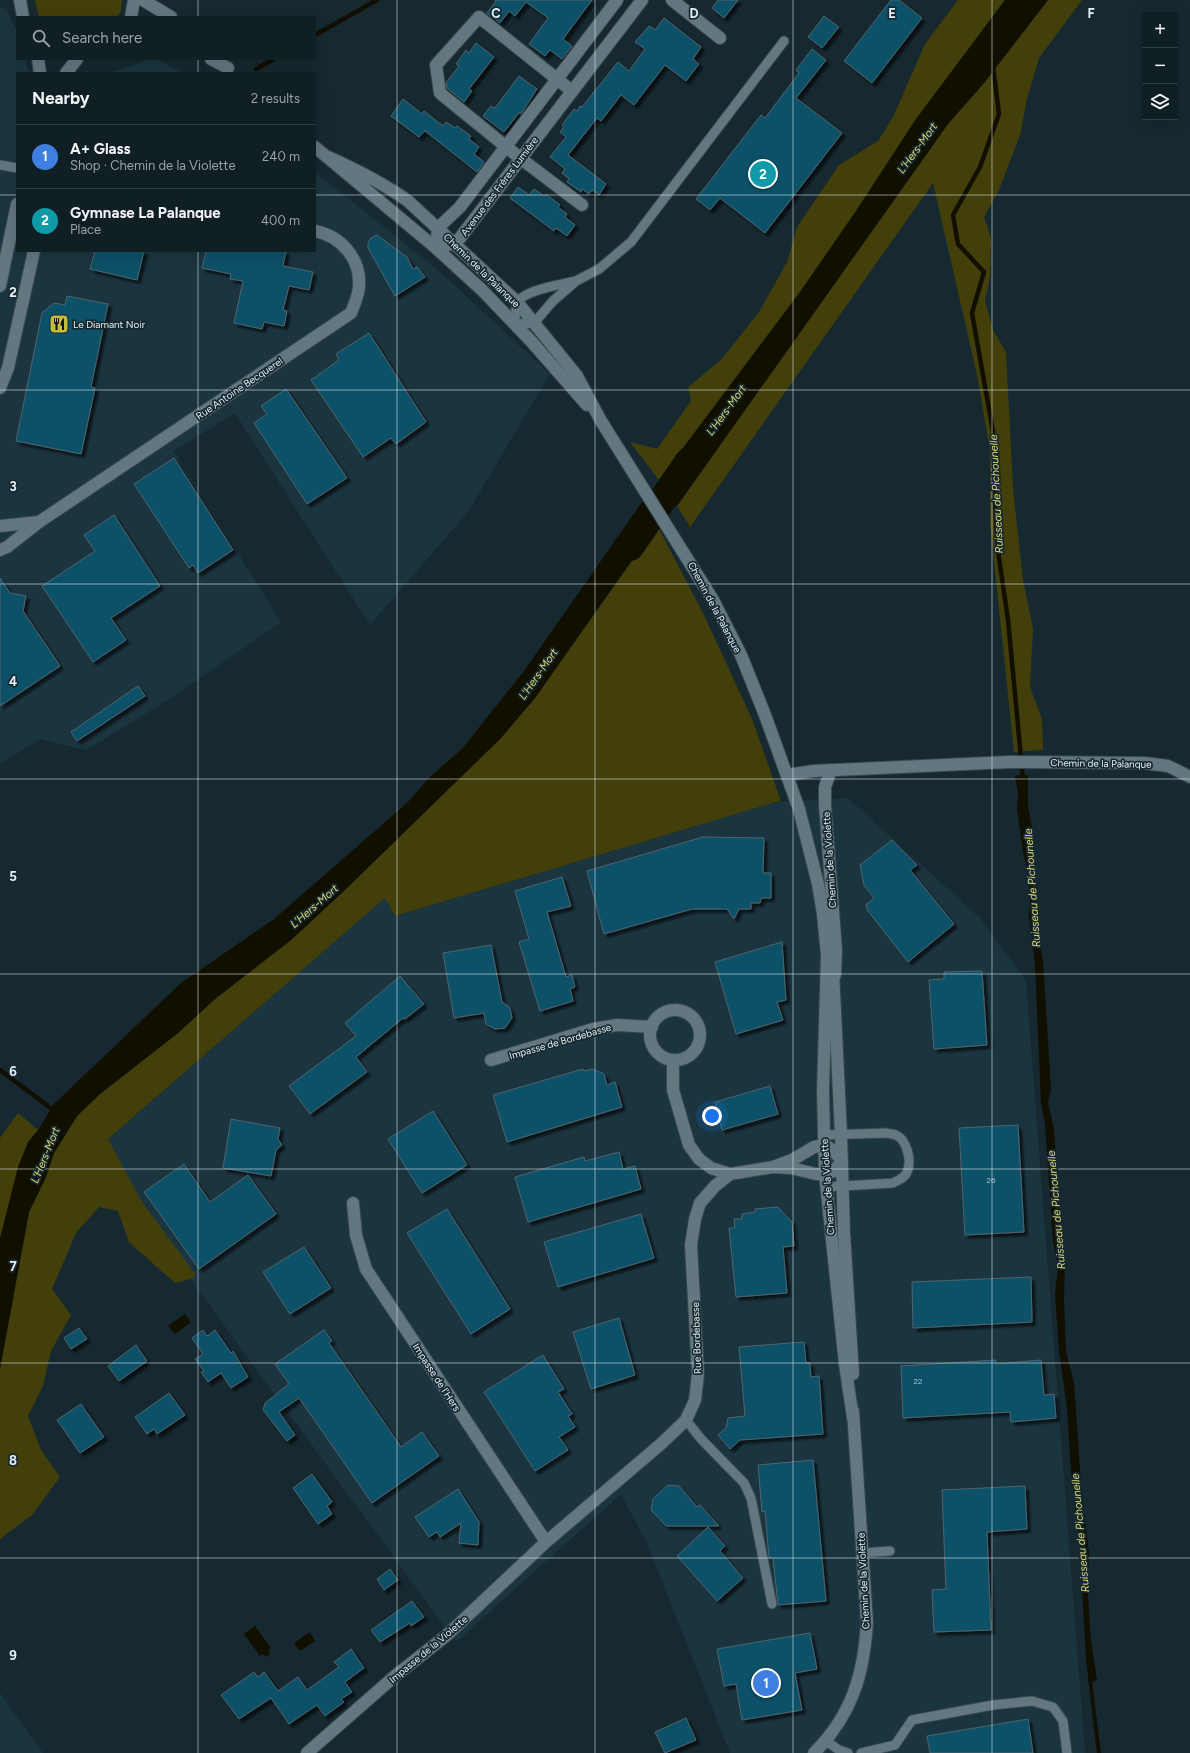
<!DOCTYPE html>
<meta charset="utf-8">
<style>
body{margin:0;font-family:Figtree,sans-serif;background:#1e2c31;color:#f1f3f6}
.controls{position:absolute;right:12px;top:12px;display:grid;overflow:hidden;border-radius:0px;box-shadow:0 4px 16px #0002}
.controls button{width:36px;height:36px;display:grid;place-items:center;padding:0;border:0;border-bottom:1px solid #303d41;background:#101f24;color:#f1f3f6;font:20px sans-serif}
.you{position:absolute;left:712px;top:1116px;width:14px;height:14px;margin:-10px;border:3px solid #fff;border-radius:50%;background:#1a73e8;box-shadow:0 0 0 6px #1a73e833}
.badge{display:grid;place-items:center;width:26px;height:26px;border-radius:50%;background:#2563eb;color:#fff;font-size:13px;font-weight:700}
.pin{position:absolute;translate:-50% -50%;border:2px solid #fff;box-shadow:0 1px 4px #0006}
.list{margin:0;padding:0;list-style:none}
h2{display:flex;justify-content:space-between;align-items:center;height:52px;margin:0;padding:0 16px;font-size:17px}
h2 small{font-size:13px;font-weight:400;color:#9ca2a6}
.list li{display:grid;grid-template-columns:26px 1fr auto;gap:12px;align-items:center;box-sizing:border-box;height:64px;padding:0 16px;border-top:1px solid #303d41}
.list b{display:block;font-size:15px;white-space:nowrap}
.list p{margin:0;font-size:13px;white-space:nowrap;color:#9ca2a6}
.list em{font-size:13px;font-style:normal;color:#9ca2a6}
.icon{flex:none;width:22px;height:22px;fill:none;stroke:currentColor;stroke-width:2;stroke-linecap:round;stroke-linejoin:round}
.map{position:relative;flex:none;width:1190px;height:1753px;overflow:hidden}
.search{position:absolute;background:#101f24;box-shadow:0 4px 16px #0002;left:16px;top:16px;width:300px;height:44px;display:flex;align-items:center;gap:10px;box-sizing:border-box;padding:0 14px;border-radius:0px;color:#9ca2a6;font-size:15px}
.panel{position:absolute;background:#101f24;box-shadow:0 4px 16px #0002;left:16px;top:72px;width:300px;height:180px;border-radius:0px}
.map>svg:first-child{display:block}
</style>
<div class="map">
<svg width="1190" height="1753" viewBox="0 0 1190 1753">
<defs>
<filter id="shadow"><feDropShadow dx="3.5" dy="3.5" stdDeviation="1" flood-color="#0009"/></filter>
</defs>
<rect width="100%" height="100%" fill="#162930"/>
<g fill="#1b3540">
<polygon points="0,6 7,11 17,31 17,59 26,59 28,70 41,73 17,73 17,251 315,251 315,172 439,271 550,374 468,512 370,625 235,413 174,451 281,622 168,700 86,750 40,739 0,764"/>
<polygon points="151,59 158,59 182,73 110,73"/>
<polygon points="848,798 980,918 1026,981 1085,1753 730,1753 647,1543 621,1494 456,1642 96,1150 385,898 395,916 776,802"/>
<polygon points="0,1693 43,1753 0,1753"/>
</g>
<g fill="#433f0a">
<polygon points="35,0 122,0 121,11 117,17 39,17"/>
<polygon points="958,0 1005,0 916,119 856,211 800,292 659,480 630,442 657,449 691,401 688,387 721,360 759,312 787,262 797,227 839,165 878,141 893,117 925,44"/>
<polygon points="1048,0 1082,0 1039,58 1027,99 1020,135 999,190 984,217 991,238 990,276 985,301 993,330 1006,352 1013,489 1023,580 1033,629 1030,687 1042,719 1043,750 1014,752 990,524 990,450 977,375 933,183 690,527 677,506 948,124 984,83"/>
<polygon points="657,525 704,615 752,719 781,801 776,802 395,916 385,898 108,1139 142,1202 196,1275 190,1279 175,1283 129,1242 118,1211 99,1207 76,1233 52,1289 71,1315 51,1351 43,1386 28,1416 41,1450 60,1477 32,1515 0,1539 0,1369 29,1212 46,1177 54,1153 77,1116 100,1094 178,1033 215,999 291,940 347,888 501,738 535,698"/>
<polygon points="18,1113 38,1130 28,1142 0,1238 0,1138"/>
</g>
<g fill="#110f00">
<polygon points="1005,0 1048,0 984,83 948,124 677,506 659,480 800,292 856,211 916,119"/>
<polygon points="642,502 657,525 535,698 501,738 347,888 291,940 215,999 178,1033 100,1094 77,1116 54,1153 46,1177 29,1212 0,1369 0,1238 18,1167 28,1142 38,1130 54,1104 181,983 274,919 407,803 431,776 462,749 524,671"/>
<polygon points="1019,775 1028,775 1028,807 1032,827 1031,849 1036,902 1036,921 1043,961 1051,1089 1048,1103 1054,1129 1062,1248 1065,1264 1064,1300 1066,1352 1074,1383 1082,1498 1089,1552 1088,1595 1091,1641 1097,1680 1092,1682 1101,1753 1097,1753 1096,1746 1086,1659 1079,1534 1071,1471 1067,1408 1059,1351 1055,1295 1058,1266 1053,1242 1045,1124 1041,1103 1035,964 1029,916 1030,902 1027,868 1023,852 1017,809 1018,794 1015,776"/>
<polygon points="185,1314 191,1322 175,1334 168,1326"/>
<polygon points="255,1626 271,1648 269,1650 270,1654 266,1657 262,1654 260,1656 244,1634"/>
<polygon points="310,1632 315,1641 300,1651 294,1643"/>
</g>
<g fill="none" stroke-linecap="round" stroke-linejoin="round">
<g stroke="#110f00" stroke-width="4.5">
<polyline points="315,35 377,0"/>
<polyline points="993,66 999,114 980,167 953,215 958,244 984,272 972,313 995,443 994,489 998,551 1008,620 1023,779"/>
<polyline points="256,69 274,59"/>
<polyline points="0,1070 56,1112"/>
</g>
<polyline stroke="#110f00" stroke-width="28" points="630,547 689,461"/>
</g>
<g fill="#0b5168" stroke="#51646d" filter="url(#shadow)">
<polygon points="495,0 592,0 563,39 572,46 562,59 550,50 545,56 529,44 548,18 526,2 515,16 509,11 500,23 487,13 496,1"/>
<polygon points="718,0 738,0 724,18 712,8"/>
<polygon points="891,0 899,0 922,18 872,83 844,61"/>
<polygon points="824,16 839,27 822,48 808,37"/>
<polygon points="664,18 701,47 693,59 699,64 686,81 665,65 634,105 621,95 601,121 597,118 568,155 606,184 599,195 592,190 589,194 582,189 581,192 567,182 569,179 562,173 565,169 550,157 566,137 560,132 564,127 562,125 574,109 577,111 580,106 582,107 618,62 629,71 645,49 635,42 649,26 655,30"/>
<polygon points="476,43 494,57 469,89 472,91 464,102 447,88 446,83 459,66 456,64 466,50 469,53"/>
<polygon points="812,49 826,60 796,98 842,133 765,233 720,198 710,210 696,199 761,115 765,118 799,73 796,70"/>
<polygon points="519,76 537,89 521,114 519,113 504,132 483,116 491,106 495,108"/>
<polygon points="403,99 422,114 424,111 443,126 446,122 455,128 457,126 471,136 469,139 479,147 474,154 484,162 477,172 425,131 419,137 391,116"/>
<polygon points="518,187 529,195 534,189 544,196 546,194 560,205 558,207 567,214 565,217 575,225 567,236 556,228 554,231 510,198"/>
<polygon points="377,235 407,257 413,269 417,267 425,277 395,296 368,248 368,243 371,238"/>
<polygon points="95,251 144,251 137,280 90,269"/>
<polygon points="206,251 286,251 283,266 313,272 309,290 289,286 283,310 287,311 284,326 264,322 262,329 234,323 243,281 230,279 231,274 202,268"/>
<polygon points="67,296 108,304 91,387 95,388 81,454 16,441 42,313 54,303 65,305"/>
<polygon points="369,333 426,422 396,444 391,438 363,457 311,380 339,360 336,354"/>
<polygon points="286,389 347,478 307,504 254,423 267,414 261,406"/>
<polygon points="174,458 233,550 198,573 193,565 189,568 134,484"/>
<polygon points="114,515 160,586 111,618 126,640 93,662 42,586 95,551 84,535"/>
<polygon points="0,578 10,593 26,596 23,611 60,666 0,706"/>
<polygon points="138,686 145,696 77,741 71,732"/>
<polygon points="703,837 764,838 763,873 771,873 771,898 761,898 760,903 751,903 751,909 739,909 734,919 727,909 692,909 604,934 587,871"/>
<polygon points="892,840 917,865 910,870 954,924 908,962 868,911 866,905 874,898 864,885 860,865"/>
<polygon points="562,877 571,906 547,912 566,977 572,975 575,987 570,989 573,1001 540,1011 519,942 529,939 515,891"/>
<polygon points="782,942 786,1000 777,1002 783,1020 736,1034 715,962"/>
<polygon points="491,945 502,1002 510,1008 512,1018 505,1028 495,1029 486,1024 484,1013 454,1018 443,953"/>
<polygon points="982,971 987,1045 934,1049 929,980 944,979 944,972"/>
<polygon points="400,976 424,1004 405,1019 403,1018 356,1057 367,1072 310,1114 289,1086 356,1036 345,1023"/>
<polygon points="583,1069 584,1071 592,1069 604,1074 607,1085 615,1082 622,1107 507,1142 493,1095"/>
<polygon points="770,1086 778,1114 722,1130 715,1102"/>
<polygon points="433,1111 467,1165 422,1193 388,1139"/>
<polygon points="231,1119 280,1128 278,1139 282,1145 276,1150 271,1176 223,1168"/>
<polygon points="1018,1125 1024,1232 965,1235 959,1128"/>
<polygon points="619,1152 623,1169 635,1166 641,1189 528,1222 515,1177 584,1157 585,1161"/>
<polygon points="184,1164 210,1202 248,1175 276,1214 199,1269 144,1192"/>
<polygon points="778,1207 792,1222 794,1246 783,1247 787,1293 736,1297 729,1228 735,1228 734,1219 742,1219 742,1214 755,1212 755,1209"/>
<polygon points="447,1209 510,1309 471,1334 407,1233"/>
<polygon points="641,1214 654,1258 558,1287 544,1242"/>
<polygon points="304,1247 331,1288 290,1314 263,1272"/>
<polygon points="1031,1277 1032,1322 913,1328 912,1282"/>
<polygon points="619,1318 635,1375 591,1389 573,1332"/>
<polygon points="79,1328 87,1339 71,1349 64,1338"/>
<polygon points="203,1330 207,1336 215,1330 231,1353 233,1351 248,1377 231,1388 221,1373 208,1382 201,1372 204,1371 195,1359 203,1354 192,1338"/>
<polygon points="324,1330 332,1341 329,1343 401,1447 422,1432 439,1456 372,1503 299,1398 279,1412 295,1435 287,1441 263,1410 265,1403 289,1384 275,1364"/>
<polygon points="804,1342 806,1363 810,1363 811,1377 819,1376 823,1434 740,1440 730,1449 718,1435 726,1428 728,1418 745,1416 739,1347"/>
<polygon points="136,1345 147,1361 119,1381 108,1366"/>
<polygon points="543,1355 564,1389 558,1392 572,1414 568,1416 575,1427 559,1437 568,1450 535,1471 484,1392"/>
<polygon points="996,1360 996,1364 1041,1360 1044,1395 1054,1394 1056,1418 1011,1422 1010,1412 903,1418 901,1366"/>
<polygon points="169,1393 185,1415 157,1434 154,1429 147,1434 135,1417"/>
<polygon points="81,1404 104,1437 80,1453 57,1420"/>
<polygon points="813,1460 826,1601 778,1605 773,1558 769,1558 765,1511 762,1512 758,1465"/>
<polygon points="312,1474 332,1502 327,1506 332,1514 318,1524 293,1488"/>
<polygon points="668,1485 679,1486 697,1507 700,1505 719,1526 666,1526 651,1510 653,1499"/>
<polygon points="1025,1486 1027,1529 987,1532 991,1630 934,1632 932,1590 946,1589 942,1490"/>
<polygon points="458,1489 479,1522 478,1545 459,1543 461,1523 440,1537 437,1532 429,1537 415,1517"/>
<polygon points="708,1527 725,1546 720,1551 743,1578 717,1601 677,1556"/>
<polygon points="390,1569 398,1580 384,1590 377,1579"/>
<polygon points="412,1601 424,1617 411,1626 410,1623 380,1642 371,1630"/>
<polygon points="810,1633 817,1669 795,1673 802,1710 742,1720 736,1684 724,1686 717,1649"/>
<polygon points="351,1649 364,1668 345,1682 352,1692 341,1699 344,1702 325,1716 317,1705 289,1724 271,1698 239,1719 221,1695 254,1672 258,1677 264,1672 278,1691 298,1677 307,1690 339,1667 334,1662"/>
<polygon points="686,1718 696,1740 665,1753 655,1732"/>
<polygon points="1028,1719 1033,1753 930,1753 927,1736"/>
</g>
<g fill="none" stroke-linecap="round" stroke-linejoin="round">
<g stroke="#38474d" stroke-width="11">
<g id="service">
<polyline points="0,165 17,168"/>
<path d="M576,281C563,284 524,290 518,302C515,307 515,318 515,324L534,323L553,301L576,281L599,269L631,242L784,41"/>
<path d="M824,1135L887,1133C890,1134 893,1134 896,1135C907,1140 912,1161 907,1172C905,1178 898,1180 893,1183L826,1187"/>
<polyline points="686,1420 701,1439 744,1483 751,1498 772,1604"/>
<polyline points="862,1553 890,1551"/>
<polyline points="826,1741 839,1750 848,1753"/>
<polyline points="861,1753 895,1745 912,1720 993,1705 1032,1701 1053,1707 1063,1721 1067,1753"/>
</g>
</g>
<g stroke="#38474d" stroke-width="14">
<g id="minor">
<polyline points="617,0 460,207 438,228 436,248 455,243 460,238 642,0"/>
<polyline points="672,0 720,38"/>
<polyline points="38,59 40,73"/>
<polyline points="66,73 77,59"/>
<polyline points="572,91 479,17 436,65 440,93 520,158 582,205"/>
<polyline points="0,286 17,204"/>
<polyline points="0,388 8,368 34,251"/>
<polyline points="0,526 39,522"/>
<path d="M0,550L7,547L39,522L351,313C354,305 359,295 359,286C361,259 341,236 315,231"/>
<polyline points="787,775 814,771 1009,762 1144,763 1168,766 1190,777"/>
<circle cx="675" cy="1035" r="25"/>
<polyline points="491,1060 593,1029 617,1025 652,1027"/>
<polyline points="673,1060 673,1090 689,1145 699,1159 711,1168 730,1174"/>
<polyline points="353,1203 356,1235 366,1269 546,1542"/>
<polyline points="307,1753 395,1676 447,1635 546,1542 662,1443 686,1420 695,1400 698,1374 691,1245 695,1219 700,1203 715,1186 730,1174 773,1167 792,1160 814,1147 824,1145 833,1150 842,1161 834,1171 825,1174 816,1174 791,1168 773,1167"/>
</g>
</g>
<g stroke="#38474d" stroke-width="14">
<g id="tertiary">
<polyline points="20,0 23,17"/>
<polyline points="143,0 171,17"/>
<polyline points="131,17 134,0"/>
<polyline points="211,59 228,68"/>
<polyline points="315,147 436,248 482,290 530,340 587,405"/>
<path d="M328,157C357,170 383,183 408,201L517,302L577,376L601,421L713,600L741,655L765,715L799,809L818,884L823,914L827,955L823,1091L825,1174L845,1364L853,1418"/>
<polyline points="831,770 825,787 825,805 836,950 835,975"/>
<polyline points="833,971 841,1134 844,1233 853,1374"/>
<path d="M814,1753C852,1715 864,1674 867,1622L853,1411"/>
</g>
</g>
<use href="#service" stroke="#637780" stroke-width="9"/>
<use href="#minor" stroke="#637780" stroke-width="12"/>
<use href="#tertiary" stroke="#637780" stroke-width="12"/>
</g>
<path fill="none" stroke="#e5f0f5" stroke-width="1" stroke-opacity="0.55" d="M198,0V17M397,0V1753M595,0V1753M793,0V1753M992,0V1753M198,59V73M0,195H17M315,195H1190M198,251V1753M0,390H1190M0,584H1190M0,779H1190M0,974H1190M0,1169H1190M0,1363H1190M0,1558H1190"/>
<defs>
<g id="restaurant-square" transform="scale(1)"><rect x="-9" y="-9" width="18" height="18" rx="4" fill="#c6bc3c" stroke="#162930"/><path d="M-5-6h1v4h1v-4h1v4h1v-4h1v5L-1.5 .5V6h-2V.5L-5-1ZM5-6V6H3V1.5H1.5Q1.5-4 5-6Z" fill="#111"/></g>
</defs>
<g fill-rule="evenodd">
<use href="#restaurant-square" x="59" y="324"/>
</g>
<g text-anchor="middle" stroke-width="3.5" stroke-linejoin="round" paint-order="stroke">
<g font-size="8" fill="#aec8d2">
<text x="991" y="1183">26</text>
<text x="918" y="1384">22</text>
</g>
<g font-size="10" fill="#e5f0f5" stroke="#162930">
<text transform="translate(499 186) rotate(-53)" y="4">Avenue des Frères Lumière</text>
<text transform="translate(482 270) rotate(44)" y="4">Chemin de la Palanque</text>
<text transform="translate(239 388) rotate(-34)" y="4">Rue Antoine Becquerel</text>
<text transform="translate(715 607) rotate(62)" y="4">Chemin de la Palanque</text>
<text transform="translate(1101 763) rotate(1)" y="4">Chemin de la Palanque</text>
<text transform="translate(829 860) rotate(-94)" y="4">Chemin de la Violette</text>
<text transform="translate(560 1041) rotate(-16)" y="4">Impasse de Bordebasse</text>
<text transform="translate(827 1187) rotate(-94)" y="4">Chemin de la Violette</text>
<text transform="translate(696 1338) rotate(-92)" y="4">Rue Bordebasse</text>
<text transform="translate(437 1377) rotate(57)" y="4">Impasse de l'Hers</text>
<text transform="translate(863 1581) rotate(-93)" y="4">Chemin de la Violette</text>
<text transform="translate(428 1649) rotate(-40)" y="4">Impasse de la Violette</text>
</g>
<g font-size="10" fill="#e5f0f5" stroke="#162930" text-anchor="start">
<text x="73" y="328">Le Diamant Noir</text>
</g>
<g font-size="11" font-style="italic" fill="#ded774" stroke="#162930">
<text transform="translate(917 148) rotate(-54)" y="4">L'Hers-Mort</text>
<text transform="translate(726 410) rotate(-54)" y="4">L'Hers-Mort</text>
<text transform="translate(996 494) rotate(-93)" y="4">Ruisseau de Pichounelle</text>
<text transform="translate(538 674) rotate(-55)" y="4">L'Hers-Mort</text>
<text transform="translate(1032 888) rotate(-94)" y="4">Ruisseau de Pichounelle</text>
<text transform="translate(314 906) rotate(-41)" y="4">L'Hers-Mort</text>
<text transform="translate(45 1155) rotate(-68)" y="4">L'Hers-Mort</text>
<text transform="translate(1056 1210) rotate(-95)" y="4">Ruisseau de Pichounelle</text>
<text transform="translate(1080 1533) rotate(-95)" y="4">Ruisseau de Pichounelle</text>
</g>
</g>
<g font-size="13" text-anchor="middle" font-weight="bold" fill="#e5f0f5" stroke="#162930" stroke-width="3.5" stroke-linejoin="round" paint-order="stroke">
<text x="496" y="18">C</text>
<text x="694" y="18">D</text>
<text x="892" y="18">E</text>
<text x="1091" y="18">F</text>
<text x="13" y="297">2</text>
<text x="13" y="491">3</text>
<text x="13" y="686">4</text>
<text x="13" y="881">5</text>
<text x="13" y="1076">6</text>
<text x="13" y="1271">7</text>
<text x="13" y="1465">8</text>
<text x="13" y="1660">9</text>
</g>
</svg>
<div class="controls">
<button>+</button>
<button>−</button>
<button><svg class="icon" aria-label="layers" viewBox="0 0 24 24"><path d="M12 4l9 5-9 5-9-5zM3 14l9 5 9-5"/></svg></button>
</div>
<div class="you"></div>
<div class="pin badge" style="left:766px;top:1683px;background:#3f7fe0">1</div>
<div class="pin badge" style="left:763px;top:174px;background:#0f9aa8">2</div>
<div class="search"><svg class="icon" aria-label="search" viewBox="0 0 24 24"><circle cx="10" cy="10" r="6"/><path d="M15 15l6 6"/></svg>Search here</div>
<section class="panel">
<h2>Nearby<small>2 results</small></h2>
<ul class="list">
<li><span class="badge" style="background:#3f7fe0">1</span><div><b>A+ Glass</b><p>Shop · Chemin de la Violette</p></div><em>240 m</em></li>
<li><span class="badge" style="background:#0f9aa8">2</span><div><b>Gymnase La Palanque</b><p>Place</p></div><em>400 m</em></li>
</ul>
</section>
</div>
